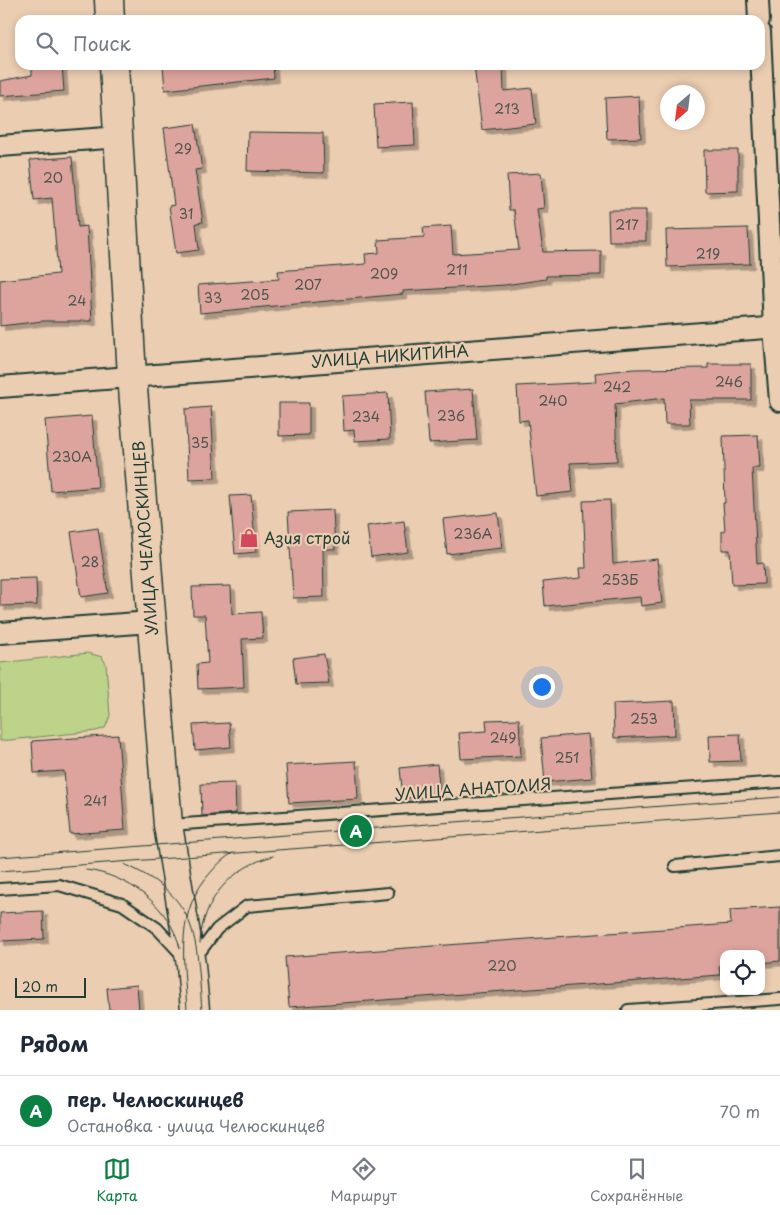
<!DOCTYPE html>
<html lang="ru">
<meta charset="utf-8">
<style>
body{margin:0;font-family:"Playpen Sans",sans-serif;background:#f2f2f3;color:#1f2937}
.controls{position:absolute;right:15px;bottom:15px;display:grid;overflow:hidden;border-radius:10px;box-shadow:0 2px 8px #0003}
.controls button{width:45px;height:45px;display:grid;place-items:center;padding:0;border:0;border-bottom:1px solid #e0e1e3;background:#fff;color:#1f2937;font:25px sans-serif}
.compass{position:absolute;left:660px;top:85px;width:45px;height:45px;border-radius:50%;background:#fff;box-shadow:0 2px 8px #0003;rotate:208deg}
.scale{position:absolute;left:15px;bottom:12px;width:71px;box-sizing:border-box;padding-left:5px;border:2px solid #1f3d34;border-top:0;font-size:14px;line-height:18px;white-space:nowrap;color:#1f3d34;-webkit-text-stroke:4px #ebcdb1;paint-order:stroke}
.you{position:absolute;left:541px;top:686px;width:18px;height:18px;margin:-12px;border:4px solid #fff;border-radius:50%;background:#1a73e8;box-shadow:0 0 0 8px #1a73e833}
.badge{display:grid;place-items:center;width:32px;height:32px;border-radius:50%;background:#0b8043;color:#fff;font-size:16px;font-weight:700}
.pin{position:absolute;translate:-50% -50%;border:2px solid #fff;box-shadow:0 1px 5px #0006}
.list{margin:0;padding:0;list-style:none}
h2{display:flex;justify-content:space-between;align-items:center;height:65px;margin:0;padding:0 20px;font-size:21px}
h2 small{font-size:16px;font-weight:400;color:#747a83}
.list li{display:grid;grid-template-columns:32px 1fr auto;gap:15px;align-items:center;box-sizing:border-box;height:70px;padding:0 20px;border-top:1px solid #e0e1e3}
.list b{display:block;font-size:19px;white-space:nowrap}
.list p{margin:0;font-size:16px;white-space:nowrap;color:#747a83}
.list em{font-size:16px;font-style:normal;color:#747a83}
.icon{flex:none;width:28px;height:28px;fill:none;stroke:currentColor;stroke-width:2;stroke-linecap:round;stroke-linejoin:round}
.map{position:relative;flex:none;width:780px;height:1010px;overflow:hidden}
.search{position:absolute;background:#fff;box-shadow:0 2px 8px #0003;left:15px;right:15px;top:15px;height:55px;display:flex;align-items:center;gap:12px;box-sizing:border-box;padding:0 18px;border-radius:15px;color:#747a83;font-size:19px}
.sheet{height:135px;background:#fff}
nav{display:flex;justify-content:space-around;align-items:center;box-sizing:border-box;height:70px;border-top:1px solid #e0e1e3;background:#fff;font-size:14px;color:#747a83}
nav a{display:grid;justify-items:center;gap:2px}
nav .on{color:#0b8043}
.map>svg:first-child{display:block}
</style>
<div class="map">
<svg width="780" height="1010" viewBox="0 0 780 1010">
<defs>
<filter id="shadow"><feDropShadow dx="4.5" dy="4.5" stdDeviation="0" flood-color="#0004"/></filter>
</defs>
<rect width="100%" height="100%" fill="#ebcdb1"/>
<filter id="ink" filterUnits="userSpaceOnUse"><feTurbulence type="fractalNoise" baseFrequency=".02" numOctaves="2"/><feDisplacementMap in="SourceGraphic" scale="10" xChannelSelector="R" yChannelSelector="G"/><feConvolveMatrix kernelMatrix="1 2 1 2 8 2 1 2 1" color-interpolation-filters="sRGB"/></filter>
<g filter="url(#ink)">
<polygon fill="#bcd389" stroke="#6e885e" points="88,653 102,657 106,664 110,716 105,728 96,731 0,741 0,663"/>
<g fill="#dda39d" stroke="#1f3d34" filter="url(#shadow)">
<polygon points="32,65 62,65 64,91 0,96 0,81 32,75"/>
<polygon points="163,65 273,65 274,78 165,90"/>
<polygon points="474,65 503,65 504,91 532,88 536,124 482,130"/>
<polygon points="639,96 641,138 607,139 605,98"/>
<polygon points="413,102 415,145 376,147 374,104"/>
<polygon points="195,124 202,169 195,170 203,222 196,223 199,250 176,253 169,206 174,205 164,128"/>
<polygon points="248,132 323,133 324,173 247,171"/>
<polygon points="704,150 738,150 738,191 705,192"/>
<polygon points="72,157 78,227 87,226 92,321 43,321 0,326 0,280 58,274 52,198 34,200 30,160"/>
<polygon points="541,173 544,208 537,209 543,252 601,251 601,275 546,276 546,279 505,285 403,291 403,294 200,313 198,285 279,279 278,271 366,264 365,254 379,253 378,240 424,237 423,228 451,226 453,254 519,250 514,210 509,210 507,175"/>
<polygon points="608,210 646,210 646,241 609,241"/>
<polygon points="748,228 750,264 667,267 666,230"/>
<polygon points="708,364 751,364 751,400 689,400 690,424 665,424 664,398 615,404 617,461 570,463 573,492 536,496 528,420 519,421 517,386 596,382 595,373 634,369 708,368"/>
<polygon points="473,389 477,440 429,443 425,392"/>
<polygon points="388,393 390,439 355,441 354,430 344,431 342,396"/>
<polygon points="279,403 309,403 309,435 279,436"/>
<polygon points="211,407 215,478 189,479 185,409"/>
<polygon points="92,416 98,487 51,491 45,420"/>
<polygon points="758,435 760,468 752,468 757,564 763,563 764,584 732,585 730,550 722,550 722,531 725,531 723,503 725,503 723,436"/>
<polygon points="251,495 256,552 235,554 230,496"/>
<polygon points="610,500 613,564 657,559 662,603 641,606 640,597 545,606 543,582 581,578 580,568 586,568 583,501"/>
<polygon points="333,510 335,549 323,549 324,597 293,598 288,512"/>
<polygon points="498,513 502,548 447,554 443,519"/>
<polygon points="404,521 408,552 371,557 367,526"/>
<polygon points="98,528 108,593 81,597 71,532"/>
<polygon points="36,578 37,605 0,606 0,579"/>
<polygon points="231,586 232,614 261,612 263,638 242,639 244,687 198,689 197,664 208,663 205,615 193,615 192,587"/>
<polygon points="324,654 329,683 296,684 293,658"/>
<polygon points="674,701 675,735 614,738 613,704"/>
<polygon points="519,719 521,756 461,759 459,733 487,731 486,720"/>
<polygon points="229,723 231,747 195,750 193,725"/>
<polygon points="588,734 592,778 545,782 541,738"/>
<polygon points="740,734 741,761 710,762 709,735"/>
<polygon points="118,735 125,830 70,834 64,771 34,773 32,741"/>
<polygon points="356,761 358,799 289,803 286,765"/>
<polygon points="437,764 440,795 403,798 400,768"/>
<polygon points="235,783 236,813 202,816 201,784"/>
<polygon points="780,907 780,961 761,963 761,954 724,954 724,965 719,966 720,975 289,1007 285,957 731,924 730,910"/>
<polygon points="43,911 44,939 0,941 0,913"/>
<polygon points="137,985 139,1010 109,1010 107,988"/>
</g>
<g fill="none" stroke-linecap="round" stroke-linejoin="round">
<g stroke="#1f3d34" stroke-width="14">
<g id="service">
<polyline points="170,825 780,782"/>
<polyline points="675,866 780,856"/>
<polyline points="0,889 59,885 122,904 157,928 182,955"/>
<polyline points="194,960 217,929 247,906 388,893"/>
<polyline points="628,1010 780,999"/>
</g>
</g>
<g stroke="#1f3d34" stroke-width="24">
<g id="minor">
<polyline points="758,0 759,20"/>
<polyline points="760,32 774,328 780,401"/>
<polyline points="0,146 120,137"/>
<polyline points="0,387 780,327"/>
<polyline points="0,633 151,622"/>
</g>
</g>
<g stroke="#1f3d34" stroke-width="31">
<g id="secondary">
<polyline points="109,0 110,20"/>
<polyline points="114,65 132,376 168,825 191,965 195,1010"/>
</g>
</g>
<use href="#service" stroke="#ebcdb1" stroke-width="10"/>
<use href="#minor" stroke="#ebcdb1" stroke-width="20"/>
<use href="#secondary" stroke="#ebcdb1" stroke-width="28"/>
<g stroke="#1f3d34" stroke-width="1">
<polyline points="0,857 780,797"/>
<path d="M124,864C200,898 196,936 202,1010"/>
<path d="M86,870C128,875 170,906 180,948"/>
<polyline points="0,871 780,812"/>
<path d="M200,943C202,899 232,867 273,856"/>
<path d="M187,1010C184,958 174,912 212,871C218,864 225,857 233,853"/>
</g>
</g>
</g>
<defs>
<g id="shop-bare" transform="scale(1.5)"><path d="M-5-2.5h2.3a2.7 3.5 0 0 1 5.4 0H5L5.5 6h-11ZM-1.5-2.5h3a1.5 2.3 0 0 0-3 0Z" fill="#d1495b" stroke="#ebcdb1" stroke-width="2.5" paint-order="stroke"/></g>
</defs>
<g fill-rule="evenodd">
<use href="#shop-bare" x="249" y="538"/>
</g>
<g text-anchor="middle" stroke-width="4.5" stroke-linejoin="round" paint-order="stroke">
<g font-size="14" fill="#4e564e">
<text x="507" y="114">213</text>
<text x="183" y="154">29</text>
<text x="53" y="183">20</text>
<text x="186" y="219">31</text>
<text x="627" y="230">217</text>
<text x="708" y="259">219</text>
<text x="457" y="275">211</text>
<text x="384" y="279">209</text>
<text x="308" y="290">207</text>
<text x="255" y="300">205</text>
<text x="213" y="303">33</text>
<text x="77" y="306">24</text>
<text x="729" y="387">246</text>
<text x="617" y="392">242</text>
<text x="553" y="406">240</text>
<text x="451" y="421">236</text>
<text x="366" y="422">234</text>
<text x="200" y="448">35</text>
<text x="72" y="462">230А</text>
<text x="473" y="539">236А</text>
<text x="90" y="567">28</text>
<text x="620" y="585">253Б</text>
<text x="644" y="724">253</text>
<text x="503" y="743">249</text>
<text x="567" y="763">251</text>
<text x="95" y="806">241</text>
<text x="502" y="971">220</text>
</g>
<g font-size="16" fill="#1f3d34" stroke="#ebcdb1">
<text transform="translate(390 356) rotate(-4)" y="6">УЛИЦА НИКИТИНА</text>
<text transform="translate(145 538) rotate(-94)" y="6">УЛИЦА ЧЕЛЮСКИНЦЕВ</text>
<text transform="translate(473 789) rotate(-4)" y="6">УЛИЦА АНАТОЛИЯ</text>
</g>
<g font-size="16" fill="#1f3d34" stroke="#ebcdb1" text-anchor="start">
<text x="264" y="544">Азия строй</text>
</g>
</g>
</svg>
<div class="controls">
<button><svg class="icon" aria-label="locate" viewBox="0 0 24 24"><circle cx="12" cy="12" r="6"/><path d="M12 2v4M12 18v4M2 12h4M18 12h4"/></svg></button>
</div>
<svg class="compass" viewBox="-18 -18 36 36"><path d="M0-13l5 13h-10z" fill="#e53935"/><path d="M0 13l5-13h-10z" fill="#747a83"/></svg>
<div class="scale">20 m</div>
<div class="you"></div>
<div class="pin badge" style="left:356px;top:831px">A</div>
<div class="search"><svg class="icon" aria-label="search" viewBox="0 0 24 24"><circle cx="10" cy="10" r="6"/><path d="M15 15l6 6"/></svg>Поиск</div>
</div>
<section class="sheet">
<h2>Рядом<small></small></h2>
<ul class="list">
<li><span class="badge">A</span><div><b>пер. Челюскинцев</b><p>Остановка · улица Челюскинцев</p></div><em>70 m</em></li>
</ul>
</section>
<nav>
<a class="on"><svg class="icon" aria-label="map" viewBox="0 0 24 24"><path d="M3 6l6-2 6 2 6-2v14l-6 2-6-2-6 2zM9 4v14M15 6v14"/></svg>Карта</a>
<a><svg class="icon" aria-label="directions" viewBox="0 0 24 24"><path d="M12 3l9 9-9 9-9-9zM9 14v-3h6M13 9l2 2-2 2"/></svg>Маршрут</a>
<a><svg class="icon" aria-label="saved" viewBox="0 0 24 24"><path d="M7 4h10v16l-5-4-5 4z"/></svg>Сохранённые</a>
</nav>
